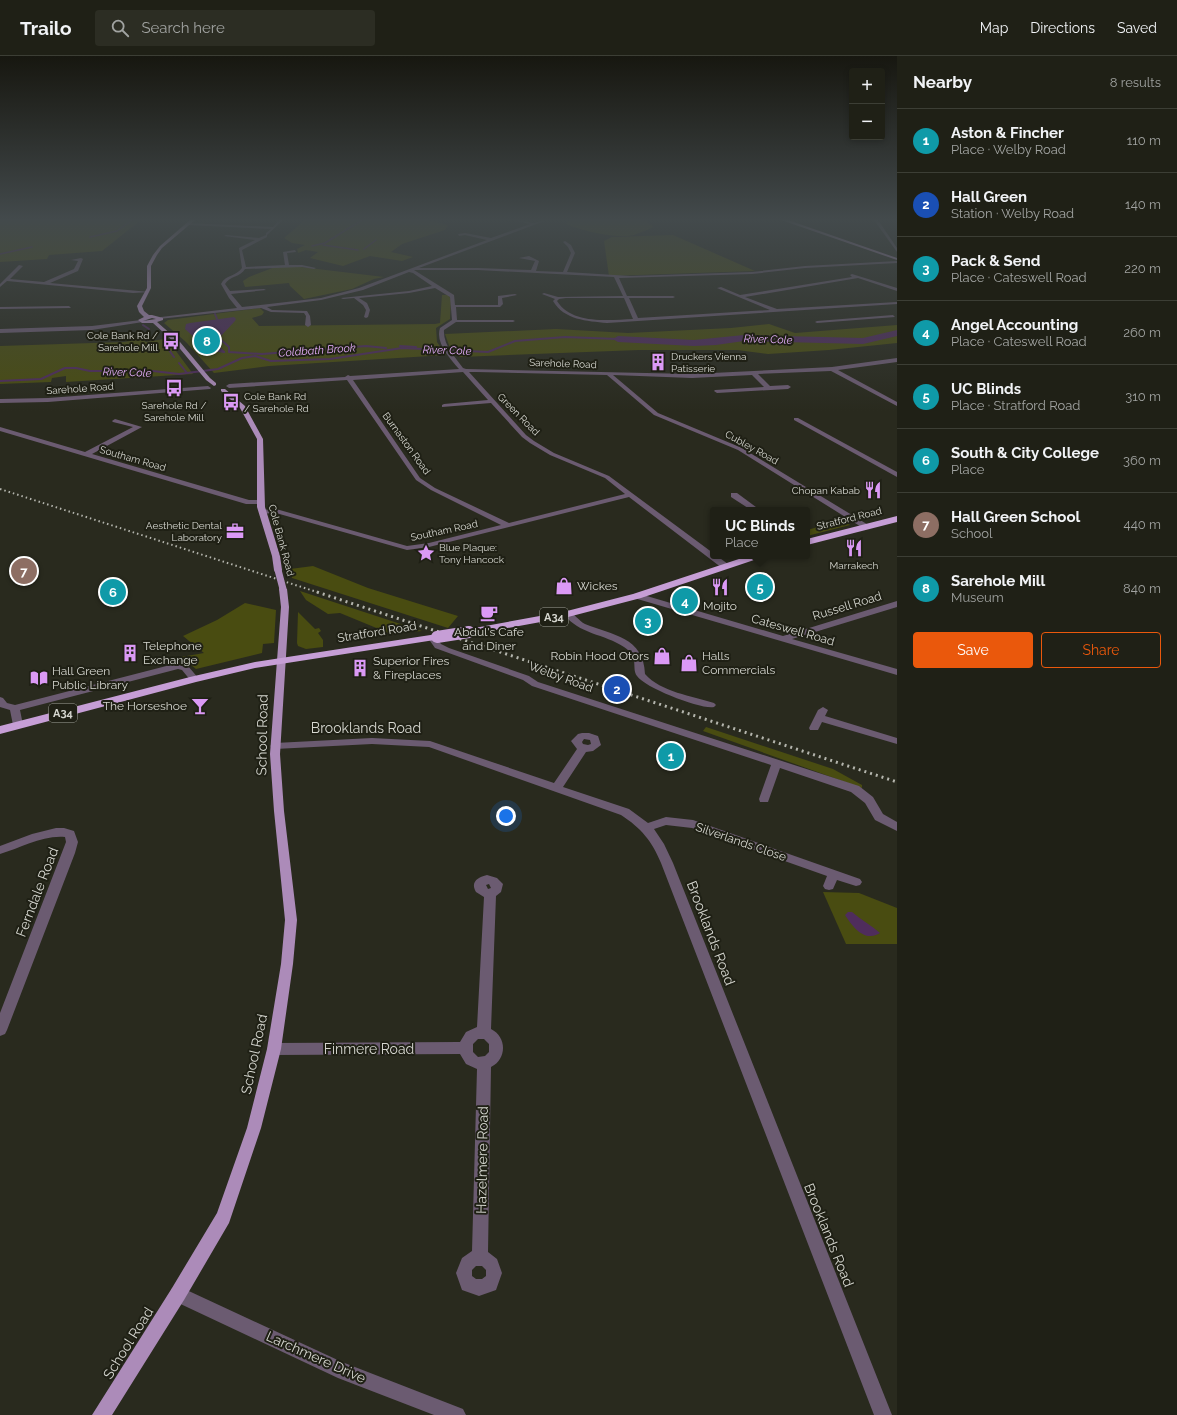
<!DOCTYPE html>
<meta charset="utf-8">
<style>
body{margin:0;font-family:Raleway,sans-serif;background:#2c2d23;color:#f1f3f6}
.controls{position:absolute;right:12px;top:12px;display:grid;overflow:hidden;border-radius:4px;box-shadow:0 2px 6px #0003}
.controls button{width:36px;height:36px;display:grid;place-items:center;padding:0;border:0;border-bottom:1px solid #3c3e35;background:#1f2016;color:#f1f3f6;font:20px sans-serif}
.you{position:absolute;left:506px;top:760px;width:14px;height:14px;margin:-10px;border:3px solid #fff;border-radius:50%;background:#1a73e8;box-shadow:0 0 0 6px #1a73e833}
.badge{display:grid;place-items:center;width:26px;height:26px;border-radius:50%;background:#ea580c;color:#fff;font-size:13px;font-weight:700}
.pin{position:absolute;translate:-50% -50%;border:2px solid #fff;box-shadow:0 1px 4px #0006}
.popup{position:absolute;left:710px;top:451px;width:100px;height:52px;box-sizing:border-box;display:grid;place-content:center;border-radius:4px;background:#1f2016;filter:drop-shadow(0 1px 3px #0005);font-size:13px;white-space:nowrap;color:#a1a3a1}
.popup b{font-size:15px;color:#f1f3f6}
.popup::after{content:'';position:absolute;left:50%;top:100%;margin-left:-8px;border:8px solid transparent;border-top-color:#1f2016}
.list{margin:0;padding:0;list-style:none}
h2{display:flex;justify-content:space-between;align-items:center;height:52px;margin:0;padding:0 16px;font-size:17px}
h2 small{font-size:13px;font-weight:400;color:#a1a3a1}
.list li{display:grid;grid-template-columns:26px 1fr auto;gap:12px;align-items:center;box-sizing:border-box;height:64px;padding:0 16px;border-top:1px solid #3c3e35}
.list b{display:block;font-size:15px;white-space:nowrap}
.list p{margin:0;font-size:13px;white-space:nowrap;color:#a1a3a1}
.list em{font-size:13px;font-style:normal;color:#a1a3a1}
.actions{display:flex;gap:8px;padding:12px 16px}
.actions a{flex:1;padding:9px 0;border:1px solid #ea580c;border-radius:4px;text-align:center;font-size:14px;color:#ea580c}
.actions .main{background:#ea580c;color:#fff}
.icon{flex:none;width:22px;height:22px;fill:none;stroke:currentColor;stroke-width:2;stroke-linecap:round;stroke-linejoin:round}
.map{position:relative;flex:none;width:897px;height:1359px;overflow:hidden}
header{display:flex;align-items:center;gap:24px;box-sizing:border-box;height:56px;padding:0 20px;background:#1f2016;border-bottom:1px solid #3c3e35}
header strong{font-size:19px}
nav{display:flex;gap:22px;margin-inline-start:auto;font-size:14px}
.search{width:280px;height:36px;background:#2c2d23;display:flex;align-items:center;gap:10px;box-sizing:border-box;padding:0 14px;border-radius:4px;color:#a1a3a1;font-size:15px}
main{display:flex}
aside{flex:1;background:#1f2016}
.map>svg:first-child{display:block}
</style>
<header>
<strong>Trailo</strong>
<div class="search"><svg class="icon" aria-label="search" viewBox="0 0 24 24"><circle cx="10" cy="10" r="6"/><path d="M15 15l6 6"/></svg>Search here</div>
<nav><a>Map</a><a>Directions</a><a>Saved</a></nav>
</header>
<main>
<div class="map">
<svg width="897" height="1359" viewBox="0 0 897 1359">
<rect width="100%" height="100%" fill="#292a1e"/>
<g fill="#494c11">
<polygon points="0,164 141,164 102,195 49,199 47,203 0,206"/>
<polygon points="305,164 428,164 448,169 445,174 402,188 391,196 413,201 402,205 370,200 343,210 310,202 318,196 306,194 298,197 297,193 305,189 292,187 284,182"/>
<path d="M572,164H644L653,170L652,172C646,174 640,177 634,179C618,183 581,175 566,168L567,166Z"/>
<polygon points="673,179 755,215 609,220 604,185 612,181"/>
<polygon points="275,211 301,211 384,221 374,223 352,233 304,243 290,230 289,227 245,231 243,225 249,221"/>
<polygon points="442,239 448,239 451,243 450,263 436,272 437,286 446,299 269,310 214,317 186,286 164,267 168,264 260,252 264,256 262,259 252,262 259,270 435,268 440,267"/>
<polygon points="769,268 795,277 897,269 897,287 829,294 768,298 737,294 639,294 460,301 451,295 445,278 556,273 628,277 731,272"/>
<polygon points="142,283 146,286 164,283 173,291 193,318 66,326 66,320 52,322 51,326 0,328 0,290 124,286"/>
<polygon points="844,464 850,469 807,480 807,474"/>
<polygon points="313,510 368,532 458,560 448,572 292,522 290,513"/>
<polygon points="300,535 422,575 391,578 340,557 328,558 306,544"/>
<polygon points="245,547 276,554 274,587 263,588 262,597 196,613 181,601 204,597 183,580 217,564"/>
<polygon points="298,556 315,573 319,572 321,575 318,577 323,584 323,591 306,593 298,590 297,587"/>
<polygon points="706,671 833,713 862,729 862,732 703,675"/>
<polygon points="823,836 859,837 897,852 897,888 846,888"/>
</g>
<g fill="#4f2d5c">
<polygon points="234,261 236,263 235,265 219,282 196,283 185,273 186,268 190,267"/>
<path d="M848,856H852C861,864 871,869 880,877C878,878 874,880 871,880C860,881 850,867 845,859Z"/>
</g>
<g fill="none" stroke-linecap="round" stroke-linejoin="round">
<g stroke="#4f2d5c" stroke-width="1.5">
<polyline points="90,181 117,175 132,164"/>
<polyline points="323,189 358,194"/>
<polyline points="312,190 325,187 362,164"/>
<polyline points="364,193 376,184"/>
<polyline points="0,198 32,191"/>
</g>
<g stroke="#4f2d5c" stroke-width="2">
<polyline points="215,258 217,263"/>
<polyline points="143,269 149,273"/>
<polyline points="219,282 229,291 229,296 262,298 366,290 386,292"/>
<polyline points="164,287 174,301"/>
<polyline points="215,288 224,296"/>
<polyline points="400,290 416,291"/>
<polyline points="205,292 224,296"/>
<polyline points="179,307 187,317"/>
<polyline points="0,325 41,323 65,312 76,312 90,315 153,315 179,318 218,313 242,302 255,300 271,305 330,303 402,292 488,296 515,285 565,281 618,283"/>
</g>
<polygon fill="#4f2d5c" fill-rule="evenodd" points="897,274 897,280 863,288 744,285 716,289 694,290 618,286 613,283 618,280 694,284 744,279 863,282"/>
<g fill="#6b5b71" fill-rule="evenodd">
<path d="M279,164H283L267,179V181L242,194L246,211L285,209L283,196L295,194L296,196L287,197L289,209H302L316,212L314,213L302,211L245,213C241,221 229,220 225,228L230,235L264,233L266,234L231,238L242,251L321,242L359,232L487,184L465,179L459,180L458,178L465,177L491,182L530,168L513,164L534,167L547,164L419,212H478L531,214L535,205L519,202L529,200L539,205L536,215L563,216L571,197L568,191L563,186L565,185L571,189L575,197L567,216L630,220L752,216L805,210L897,205V207L805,212L752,218L619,222L627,240H673L675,241L673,242H629L638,262L770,254L717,232L721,231L740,239L852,221L850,219L852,218L897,232V235L858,222L745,241L777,253L897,246V248L607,267C587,265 564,264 553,245L555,243L542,238L544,237L558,241L623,240L614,221L478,214H414L454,239L455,249H498V240L515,238L517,239L502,242L503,248L500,251H456L457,264H513L515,265L513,266H456L444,274C443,289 455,301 463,312L466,313L692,318L832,311L897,302V306L838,314L897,346V350L831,315L758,318L770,330L788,329L791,331L788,333L717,337L714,335L715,334L764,331L752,319L692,322L613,319L658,357L742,392L870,470L869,472H863L738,394L654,359L607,319L476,316H469L526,379L534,385L554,397L609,420L713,497V500H717L728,508V512H722L629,441L429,491L407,494L276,457L259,458V454L276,453L407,490L429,487L501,469L431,434L416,424L347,324L229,332L226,330L229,328L345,321L348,319L350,320L459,313C450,302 435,287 440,272L452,264L450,241L435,232L409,237L359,242L367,247L370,254L368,261L366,262L364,261L366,254L363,249L354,242L343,243L341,242L409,235L432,230L413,217L409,216L363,234L321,244L267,251L272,254L307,255L310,260L311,269L308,271L305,269L306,260L304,257L271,256L261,252L159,263L161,261L237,252L229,242L221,228C225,219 237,220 242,212L239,192L255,184L224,180L226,179L259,182L266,179V177L271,173L188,169L187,167L273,171ZM566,242H624L633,263C610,264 572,269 557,245L559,243ZM463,316L488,344L444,348L442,349V351L491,347L522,381L530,387L550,399L605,422L625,438L509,467L435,432L420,422L353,324Z"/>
<polygon points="874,164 878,164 897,192 897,196"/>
<polygon points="81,202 83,203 78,215 50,227 150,236 133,237 7,225 0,231 0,228 19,209 23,210 10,223 44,226 74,213 78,205 71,204"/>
<polygon points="69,250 71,252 0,253 0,251"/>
<polygon points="893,259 895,261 817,267 815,266 817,265"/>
<polygon points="141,264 143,266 92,274 0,277 0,273 92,270"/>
<polygon points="208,330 211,332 210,333 48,346 0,347 0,343 48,342"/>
<polygon points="794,362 798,362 897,416 897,421 794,364"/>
<polygon points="115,363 142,371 92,398 249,444 260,444 264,446 260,448 246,448 0,375 0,371 85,396 133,371 113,366 112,365"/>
<polygon points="731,437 737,437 760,454 751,454 731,441"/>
<polygon points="634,538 640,538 783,580 897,545 897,551 792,583 897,613 897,619 634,542 633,540"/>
<path d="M568,555C574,557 579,565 585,568C612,579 644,581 645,618C661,636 692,640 714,647L716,649L714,651C702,654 645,632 637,620C631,612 640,601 624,591C605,578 578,578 564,558Z"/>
<polygon points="432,579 435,580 441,588 449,592 529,620 538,626 859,730 873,741 883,758 897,766 897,775 875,764 865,747 851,736 780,712 768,746 760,746 759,743 771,709 532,630 523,624 435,592 428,582"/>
<polygon points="178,607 188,610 199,623 197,625 191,625 182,614 178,613 20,654 23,669 18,672 13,669 10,654 0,651 0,641 3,642 7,647 15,649"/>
<polygon points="823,651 828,654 825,660 897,682 897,688 822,666 818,674 810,674 809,672 818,654"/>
<path d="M582,677H589L598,680L601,689L593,695L586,696L563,731L629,753L648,767L666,761L693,764L860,823L862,826L860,829L856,830L837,824L833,833L829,834L825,833L823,830L827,820L692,772L666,769L654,773L664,788L673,807L892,1359H874L661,807C652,785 641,772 621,759L429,691L372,688L275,693L270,690L275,687L372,682L430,685L554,727L577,693L571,685L578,678ZM584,683L590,684L591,688L588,689L583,688L582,686Z"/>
<path d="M56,772H64L74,775L78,786L75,797L7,974L5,978L0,980V957L66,786L65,781C42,779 21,792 0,798V790L32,778Z"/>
<path d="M487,819L497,822L503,828L501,836L496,840L491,973C507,981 507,1003 491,1011L488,1196L497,1203L502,1217L496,1234L479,1240L462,1234L456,1217L462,1202L472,1195L477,1013L466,1008L460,998L274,999L269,997L267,993L269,989L274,987L460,986L466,976L477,971L484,841L476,836C470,826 478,821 487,819ZM489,828L491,832L488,833L486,829ZM478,983H484L489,988V996L485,1000L478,1001L473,996V988ZM476,1210H482L486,1214V1220L482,1223H476L472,1220V1214Z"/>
<polygon points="178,1230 342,1306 463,1353 466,1359 434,1359 338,1322 172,1244 170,1238 172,1232"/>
</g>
<g fill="#ac8bb9" fill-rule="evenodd">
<path d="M190,164H195L162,192L157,199L151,210V232L142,250L144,255L149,259H152L163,262V264L157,266L180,286L210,322L216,327V329L214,330L206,324L176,288L153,267H142L138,264L144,261L139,256L137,250L147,232V210L153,199L160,190ZM152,262L156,263L143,265Z"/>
<polygon points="788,164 897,202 897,204 781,164"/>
<polygon points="221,333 225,333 245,350 263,383 265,451 280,500 282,514 281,516 275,516 274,514 272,500 257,451 257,383 240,352 221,335"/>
<polygon points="280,531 283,531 287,533 289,551 280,698 284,755 297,864 293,908 281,993 261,1072 229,1167 184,1244 112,1359 92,1359 172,1232 217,1157 247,1072 267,993 281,908 285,864 274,755 270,698 281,551 279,533"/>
</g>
<g fill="#c69ed6" fill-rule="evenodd">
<polygon points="897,460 897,466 807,489 807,483"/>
<polygon points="748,500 762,500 760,502 641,542 568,561 469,579 464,576 469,573 567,555 633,538"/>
<polygon points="437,578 442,581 441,583 255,612 196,626 0,678 0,670 190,621 255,606"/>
</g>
<polyline stroke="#b4b5ad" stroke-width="2" stroke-dasharray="1.5 3" stroke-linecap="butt" points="0,433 320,537"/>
<polyline stroke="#b4b5ad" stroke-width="3" stroke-dasharray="2 4" stroke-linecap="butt" points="317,536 897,726"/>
<polyline stroke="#ac8bb9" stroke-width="7" points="278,514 283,533"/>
<polyline stroke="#c69ed6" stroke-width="12" points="437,581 469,576"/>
</g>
<linearGradient id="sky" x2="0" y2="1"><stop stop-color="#171710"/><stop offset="0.46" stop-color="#434a4c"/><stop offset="1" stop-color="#434a4c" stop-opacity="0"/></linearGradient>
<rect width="897" height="355" fill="url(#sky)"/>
<defs>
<g id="bus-bare" transform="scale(1.38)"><path d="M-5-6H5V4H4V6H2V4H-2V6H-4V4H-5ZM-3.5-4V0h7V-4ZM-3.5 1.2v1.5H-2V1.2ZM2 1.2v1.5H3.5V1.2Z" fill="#db99f5" stroke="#1f2015" stroke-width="2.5" paint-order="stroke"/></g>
<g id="building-bare" transform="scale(1.38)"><path d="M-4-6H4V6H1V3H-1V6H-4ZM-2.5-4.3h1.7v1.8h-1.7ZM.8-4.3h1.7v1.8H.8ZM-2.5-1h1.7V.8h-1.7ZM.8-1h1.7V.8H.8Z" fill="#db99f5" stroke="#1f2015" stroke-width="2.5" paint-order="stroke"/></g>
<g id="restaurant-bare" transform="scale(1.38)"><path d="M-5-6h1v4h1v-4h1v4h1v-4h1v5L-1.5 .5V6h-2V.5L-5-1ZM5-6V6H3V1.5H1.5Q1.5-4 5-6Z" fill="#db99f5" stroke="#1f2015" stroke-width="2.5" paint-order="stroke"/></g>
<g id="office-bare" transform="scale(1.38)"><path d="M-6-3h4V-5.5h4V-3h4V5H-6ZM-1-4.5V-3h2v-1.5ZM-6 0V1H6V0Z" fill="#db99f5" stroke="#1f2015" stroke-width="2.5" paint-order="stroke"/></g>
<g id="sight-bare" transform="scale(1.38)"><path d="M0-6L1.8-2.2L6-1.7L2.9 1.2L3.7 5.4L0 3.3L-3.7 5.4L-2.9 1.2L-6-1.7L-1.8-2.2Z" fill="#db99f5" stroke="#1f2015" stroke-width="2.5" paint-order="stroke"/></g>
<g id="shop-bare" transform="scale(1.38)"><path d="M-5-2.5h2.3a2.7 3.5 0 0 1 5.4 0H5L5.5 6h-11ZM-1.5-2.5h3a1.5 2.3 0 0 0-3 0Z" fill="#db99f5" stroke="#1f2015" stroke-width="2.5" paint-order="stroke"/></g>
<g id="cafe-bare" transform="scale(1.38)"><path d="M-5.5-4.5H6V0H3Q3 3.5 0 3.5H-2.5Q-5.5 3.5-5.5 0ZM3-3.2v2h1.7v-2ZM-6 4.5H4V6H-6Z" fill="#db99f5" stroke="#1f2015" stroke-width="2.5" paint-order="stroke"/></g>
<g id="library-bare" transform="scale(1.38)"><path d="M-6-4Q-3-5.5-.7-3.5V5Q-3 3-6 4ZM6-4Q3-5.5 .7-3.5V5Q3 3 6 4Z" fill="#db99f5" stroke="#1f2015" stroke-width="2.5" paint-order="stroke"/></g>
<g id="bar-bare" transform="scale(1.38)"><path d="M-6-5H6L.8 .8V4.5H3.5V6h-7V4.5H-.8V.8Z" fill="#db99f5" stroke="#1f2015" stroke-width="2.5" paint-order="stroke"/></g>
</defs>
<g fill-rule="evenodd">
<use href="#bus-bare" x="171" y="285"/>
<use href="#building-bare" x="658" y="306"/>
<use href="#bus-bare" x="174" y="332"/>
<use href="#bus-bare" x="231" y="346"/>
<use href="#restaurant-bare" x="873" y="434"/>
<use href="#office-bare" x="235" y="475"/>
<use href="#restaurant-bare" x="854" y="492"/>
<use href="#sight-bare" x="426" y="497"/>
<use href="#shop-bare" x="564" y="530"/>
<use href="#restaurant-bare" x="720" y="531"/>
<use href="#cafe-bare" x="489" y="557"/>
<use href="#building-bare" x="130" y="597"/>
<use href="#shop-bare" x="662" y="600"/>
<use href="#shop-bare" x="689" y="607"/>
<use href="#building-bare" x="360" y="612"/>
<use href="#library-bare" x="39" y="622"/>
<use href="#bar-bare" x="200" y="650"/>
</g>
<g text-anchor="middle" stroke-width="4" stroke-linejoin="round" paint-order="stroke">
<g font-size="10" fill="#d5d6cf" stroke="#1f2015" text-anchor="end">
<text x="158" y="283">Cole Bank Rd /<tspan x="158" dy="12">Sarehole Mill</tspan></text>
<text x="671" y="304" text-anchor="start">Druckers Vienna<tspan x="671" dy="12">Patisserie</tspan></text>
<text x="244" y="344" text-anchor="start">Cole Bank Rd<tspan x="244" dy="12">/ Sarehole Rd</tspan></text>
<text x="174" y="353" text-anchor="middle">Sarehole Rd /<tspan x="174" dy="12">Sarehole Mill</tspan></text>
<text x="860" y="438">Chopan Kabab</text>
<text x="222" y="473">Aesthetic Dental<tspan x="222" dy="12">Laboratory</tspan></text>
<text x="439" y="495" text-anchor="start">Blue Plaque:<tspan x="439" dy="12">Tony Hancock</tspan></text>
<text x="854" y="513" text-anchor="middle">Marrakech</text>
</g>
<g font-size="10" fill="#d5d6cf" stroke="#1f2015">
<text transform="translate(563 307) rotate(2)" y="4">Sarehole Road</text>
<text transform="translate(80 332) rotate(-4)" y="4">Sarehole Road</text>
<text transform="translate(519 358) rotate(45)" y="4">Green Road</text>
<text transform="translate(407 387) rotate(54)" y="4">Burnaston Road</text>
<text transform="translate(752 391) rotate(29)" y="4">Cubley Road</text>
<text transform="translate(133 402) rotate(16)" y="4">Southam Road</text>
<text transform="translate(849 462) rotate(-14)" y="4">Stratford Road</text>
<text transform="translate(444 474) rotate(-12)" y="4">Southam Road</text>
<text transform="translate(282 484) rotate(75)" y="4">Cole Bank Road</text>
</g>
<g font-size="11" font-style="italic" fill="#e6affc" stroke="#1f2015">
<text transform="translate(768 283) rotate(2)" y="4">River Cole</text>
<text transform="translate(317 294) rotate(-4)" y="4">Coldbath Brook</text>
<text transform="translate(447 294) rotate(2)" y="4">River Cole</text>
<text transform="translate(127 316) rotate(2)" y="4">River Cole</text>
</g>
<g fill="#1f2015" stroke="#9e9f97" stroke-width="1">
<rect x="540" y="552" width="28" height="18" rx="3"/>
<rect x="49" y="648" width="28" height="18" rx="3"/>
</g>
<g font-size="11" font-weight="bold" fill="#d5d6cf">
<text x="554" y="565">A34</text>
<text x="63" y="661">A34</text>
</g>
<g font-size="12" fill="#d5d6cf" stroke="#1f2015" text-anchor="start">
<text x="577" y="534">Wickes</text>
<text x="720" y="554" text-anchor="middle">Mojito</text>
<text x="489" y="580" text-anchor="middle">Abdul's Cafe<tspan x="489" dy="14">and Diner</tspan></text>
<text x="143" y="594">Telephone<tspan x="143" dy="14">Exchange</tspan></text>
<text x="649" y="604" text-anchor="end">Robin Hood Otors</text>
<text x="702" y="604">Halls<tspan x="702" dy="14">Commercials</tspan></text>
<text x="373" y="609">Superior Fires<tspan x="373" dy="14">&amp; Fireplaces</tspan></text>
<text x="52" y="619">Hall Green<tspan x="52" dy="14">Public Library</tspan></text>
<text x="187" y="654" text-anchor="end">The Horseshoe</text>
</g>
<g font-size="12" fill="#d5d6cf" stroke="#1f2015">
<text transform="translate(847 550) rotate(-17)" y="4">Russell Road</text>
<text transform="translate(793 574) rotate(16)" y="4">Cateswell Road</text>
<text transform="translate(377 576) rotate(-9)" y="4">Stratford Road</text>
<text transform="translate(561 621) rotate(20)" y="4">Welby Road</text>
<text transform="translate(741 786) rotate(19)" y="4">Silverlands Close</text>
</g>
<g font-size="14" fill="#d5d6cf" stroke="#1f2015">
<text x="366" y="677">Brooklands Road</text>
<text transform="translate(262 679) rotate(-89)" y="5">School Road</text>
<text transform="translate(37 836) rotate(-69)" y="5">Ferndale Road</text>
<text transform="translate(711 877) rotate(69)" y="5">Brooklands Road</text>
<text x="369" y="998">Finmere Road</text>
<text transform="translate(254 998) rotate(-78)" y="5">School Road</text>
<text transform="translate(482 1104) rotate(-89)" y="5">Hazelmere Road</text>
<text transform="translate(829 1179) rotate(68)" y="5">Brooklands Road</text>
<text transform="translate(128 1287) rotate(-58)" y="5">School Road</text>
<text transform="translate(316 1301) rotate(24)" y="5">Larchmere Drive</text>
</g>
</g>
</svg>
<div class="controls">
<button>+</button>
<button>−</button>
</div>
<div class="you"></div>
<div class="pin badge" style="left:671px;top:700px;background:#0f9aa8">1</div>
<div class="pin badge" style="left:617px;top:633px;background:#1a4fb4">2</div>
<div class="pin badge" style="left:648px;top:565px;background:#0f9aa8">3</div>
<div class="pin badge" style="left:685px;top:545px;background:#0f9aa8">4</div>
<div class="pin badge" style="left:760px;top:531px;background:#0f9aa8">5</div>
<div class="popup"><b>UC Blinds</b>Place</div>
<div class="pin badge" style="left:113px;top:536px;background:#0f9aa8">6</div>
<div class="pin badge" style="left:24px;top:515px;background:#8d6e63">7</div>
<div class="pin badge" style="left:207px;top:285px;background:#0f9aa8">8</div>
</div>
<aside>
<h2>Nearby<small>8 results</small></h2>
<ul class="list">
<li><span class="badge" style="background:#0f9aa8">1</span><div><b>Aston &amp; Fincher</b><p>Place · Welby Road</p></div><em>110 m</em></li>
<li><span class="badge" style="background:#1a4fb4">2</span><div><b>Hall Green</b><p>Station · Welby Road</p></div><em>140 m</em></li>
<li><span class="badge" style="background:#0f9aa8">3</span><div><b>Pack &amp; Send</b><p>Place · Cateswell Road</p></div><em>220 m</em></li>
<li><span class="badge" style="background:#0f9aa8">4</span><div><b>Angel Accounting</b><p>Place · Cateswell Road</p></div><em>260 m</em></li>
<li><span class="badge" style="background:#0f9aa8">5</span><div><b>UC Blinds</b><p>Place · Stratford Road</p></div><em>310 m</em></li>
<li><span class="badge" style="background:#0f9aa8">6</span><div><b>South &amp; City College</b><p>Place</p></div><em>360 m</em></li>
<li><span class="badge" style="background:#8d6e63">7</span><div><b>Hall Green School</b><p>School</p></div><em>440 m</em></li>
<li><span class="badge" style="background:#0f9aa8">8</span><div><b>Sarehole Mill</b><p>Museum</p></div><em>840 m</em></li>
</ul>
<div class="actions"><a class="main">Save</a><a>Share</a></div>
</aside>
</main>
